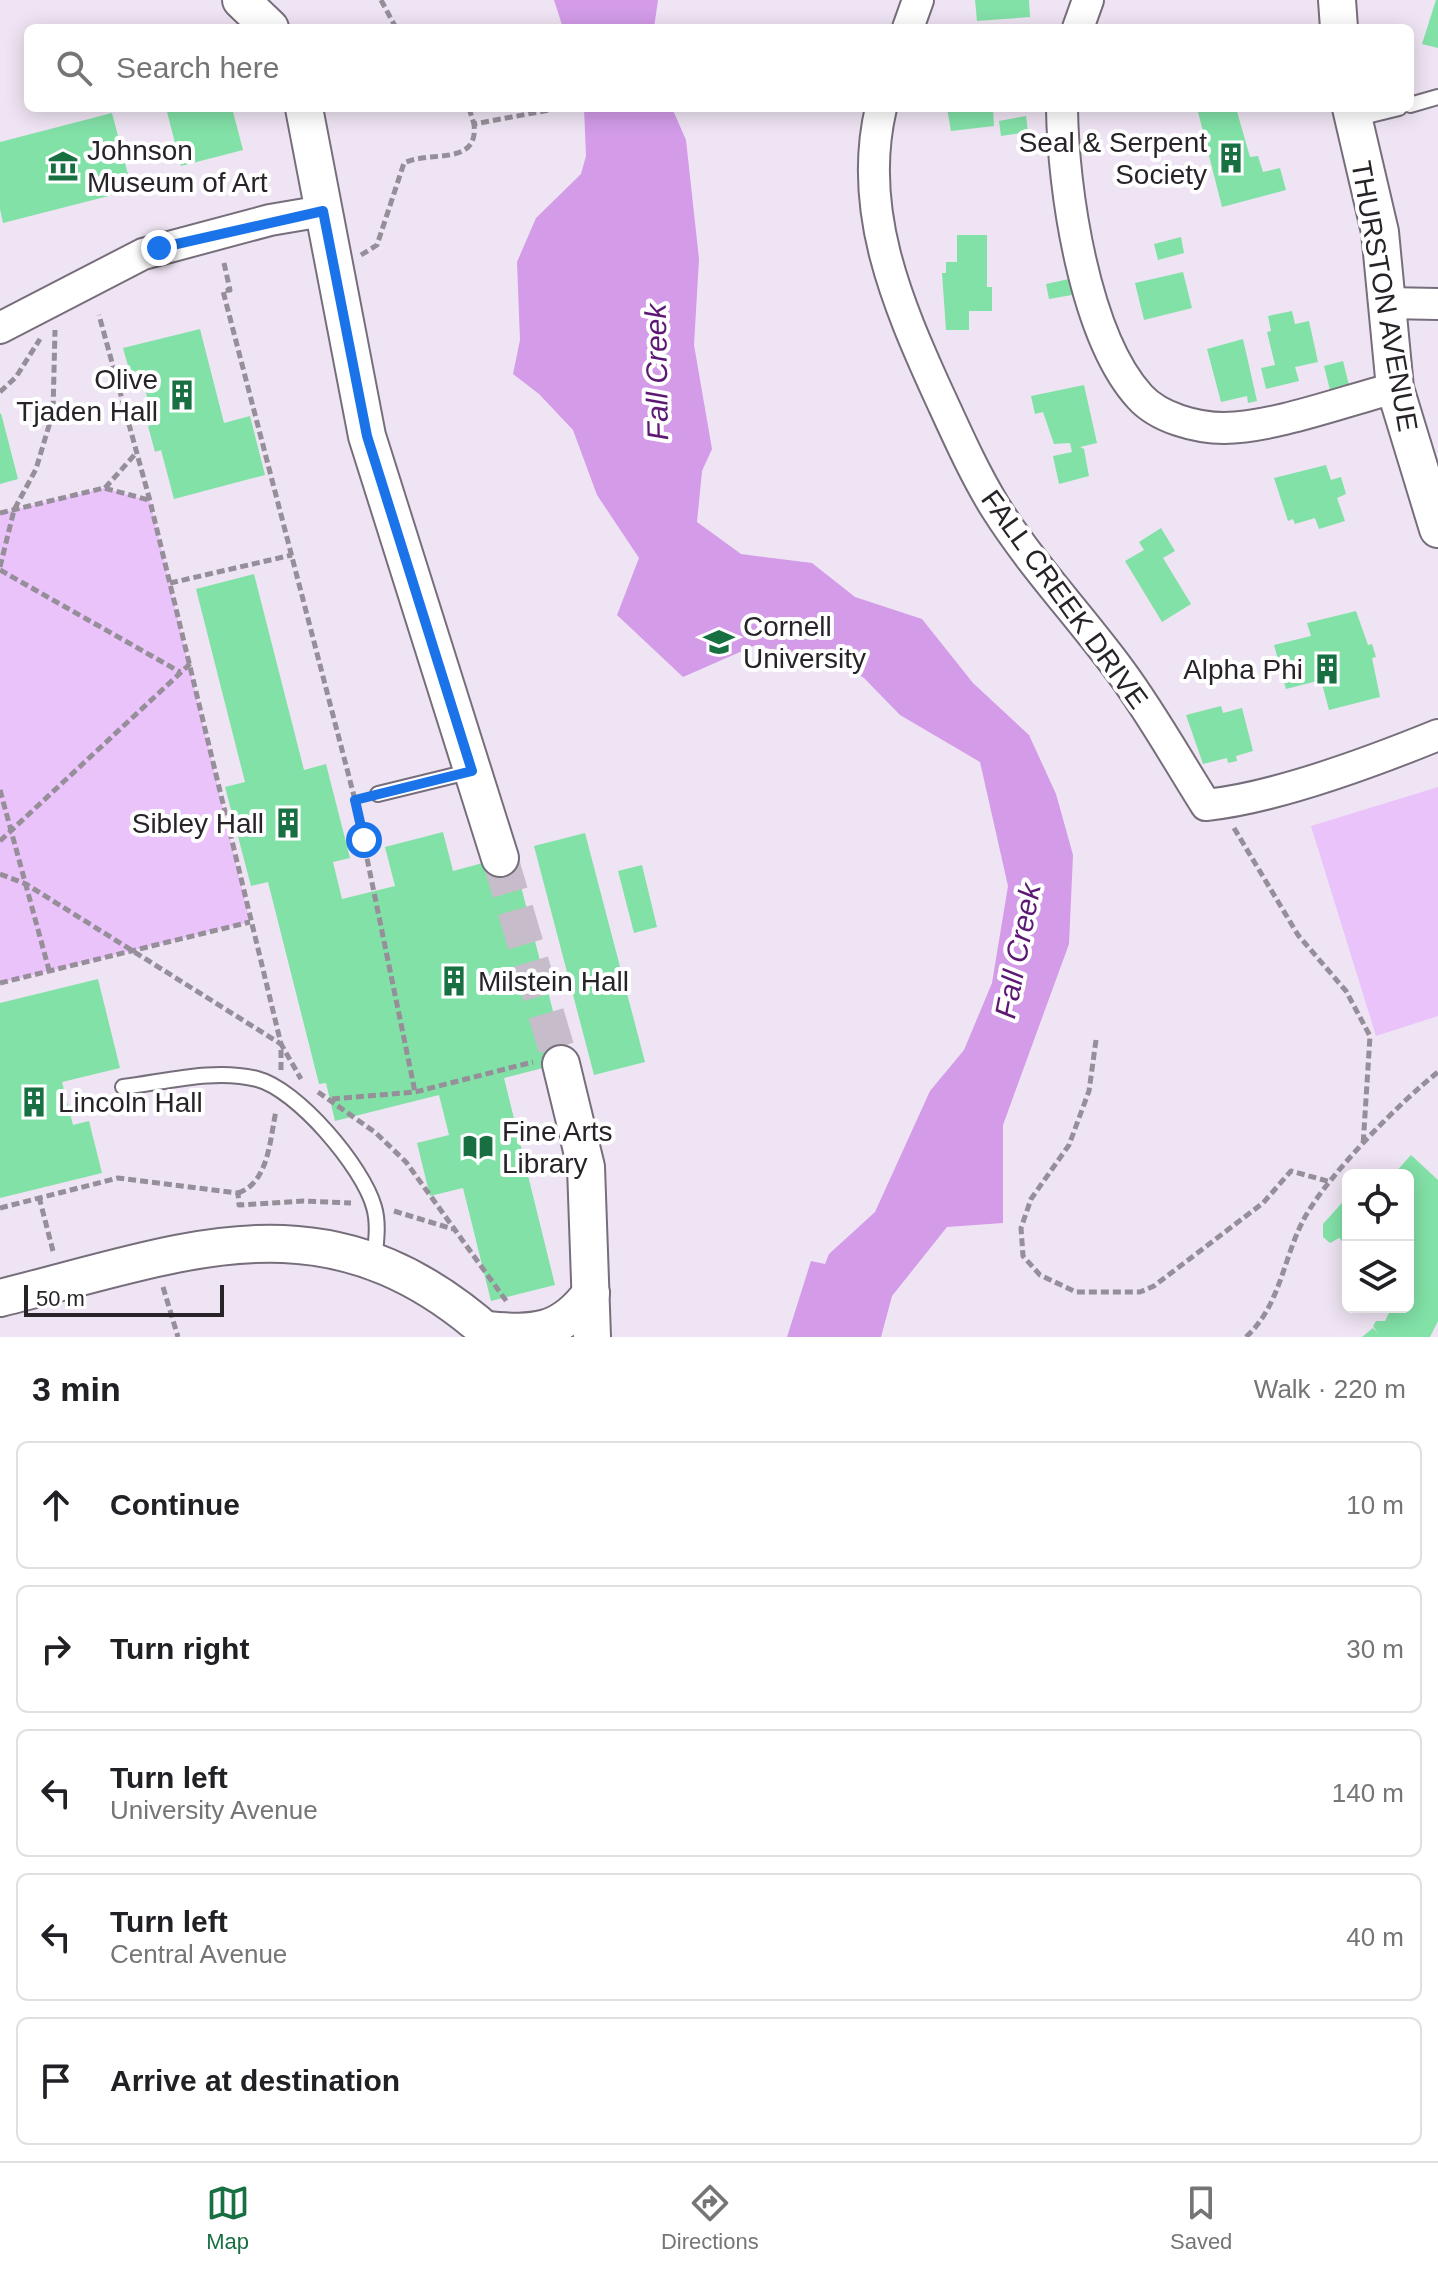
<!DOCTYPE html>
<meta charset="utf-8">
<style>
body{margin:0;font-family:Helvetica,sans-serif;background:#f2f2f2;color:#202124}
.controls{position:absolute;right:24px;bottom:24px;display:grid;overflow:hidden;border-radius:12px;box-shadow:0 4px 20px #0003}
.controls button{width:72px;height:72px;display:grid;place-items:center;padding:0;border:0;border-bottom:2px solid #e0e0e0;background:#fff;color:#202124;font:40px sans-serif}
.scale{position:absolute;left:24px;bottom:20px;width:200px;box-sizing:border-box;padding-left:8px;border:4px solid #272328;border-top:0;font-size:22px;line-height:28px;white-space:nowrap;color:#272328;-webkit-text-stroke:6px #fff;paint-order:stroke}
.stop{position:absolute;width:24px;height:24px;margin:-18px;border:6px solid #1a73e8;border-radius:50%;background:#fff}
.stop.end{background:#1a73e8;border-color:#fff;box-shadow:0 2px 8px #0008}
.list{margin:0;padding:0;list-style:none}
h2{display:flex;justify-content:space-between;align-items:center;height:104px;margin:0;padding:0 32px;font-size:34px}
h2 small{font-size:26px;font-weight:400;color:#757577}
.list li{display:grid;grid-template-columns:52px 1fr auto;gap:24px;align-items:center;box-sizing:border-box;height:128px;margin:0 16px 16px;padding:0 16px;border:2px solid #e0e0e0;border-radius:12px}
.list b{display:block;font-size:30px;white-space:nowrap}
.list p{margin:0;font-size:26px;white-space:nowrap;color:#757577}
.list em{font-size:26px;font-style:normal;color:#757577}
.icon{flex:none;width:44px;height:44px;fill:none;stroke:currentColor;stroke-width:2;stroke-linecap:round;stroke-linejoin:round}
.map{position:relative;flex:none;width:1438px;height:1337px;overflow:hidden}
.search{position:absolute;background:#fff;box-shadow:0 4px 20px #0003;left:24px;right:24px;top:24px;height:88px;display:flex;align-items:center;gap:20px;box-sizing:border-box;padding:0 28px;border-radius:12px;color:#757577;font-size:30px}
.sheet{height:824px;background:#fff}
nav{display:flex;justify-content:space-around;align-items:center;box-sizing:border-box;height:112px;border-top:2px solid #e0e0e0;background:#fff;font-size:22px;color:#757577}
nav a{display:grid;justify-items:center;gap:4px}
nav .on{color:#176f42}
.map>svg:first-child{display:block}
</style>
<div class="map">
<svg width="1438" height="1337" viewBox="0 0 1438 1337">
<rect width="100%" height="100%" fill="#efe4f3"/>
<g fill="#eac3fa">
<polygon points="104,488 150,501 250,922 0,983 0,513"/>
<polygon points="1438,787 1438,1016 1376,1036 1311,826"/>
</g>
<g fill="#d39be8">
<polygon points="554,0 658,0 654,28 563,28"/>
<polygon points="584,108 672,108 686,140 699,259 694,345 712,449 702,471 697,522 741,554 812,563 855,597 922,619 973,683 1029,735 1056,794 1073,855 1069,944 1003,1125 1003,1223 947,1227 892,1296 881,1337 787,1337 811,1261 825,1264 829,1254 875,1212 930,1091 964,1050 992,983 1008,886 980,762 900,715 864,678 841,663 813,661 756,645 683,677 617,615 639,558 597,495 573,430 539,394 513,374 520,340 517,262 536,218 581,174 586,156"/>
</g>
<g fill="#82e1a7">
<polygon points="975,0 1029,0 1030,17 977,21"/>
<polygon points="1436,0 1438,0 1438,48 1422,44"/>
<polygon points="166,108 232,108 243,150 181,166"/>
<polygon points="947,108 993,108 994,126 951,131"/>
<polygon points="1197,108 1236,108 1250,157 1258,156 1263,172 1280,168 1286,190 1222,207"/>
<polygon points="112,113 132,190 3,223 0,209 0,142"/>
<polygon points="1026,116 1028,132 1001,136 999,121"/>
<polygon points="957,235 987,235 987,287 992,287 992,311 969,311 969,330 946,330 942,273 946,273 946,262 957,262"/>
<polygon points="1181,237 1184,253 1158,260 1154,244"/>
<polygon points="1183,272 1192,308 1144,320 1135,283"/>
<polygon points="1069,279 1072,295 1049,299 1046,284"/>
<polygon points="1292,311 1295,324 1309,321 1318,362 1295,367 1299,381 1266,389 1261,368 1275,365 1267,332 1271,331 1268,316"/>
<polygon points="200,329 224,423 250,416 265,475 174,499 161,450 155,452 148,426 154,424 140,370 130,373 123,348"/>
<polygon points="1243,339 1257,401 1248,403 1247,396 1221,402 1207,349"/>
<polygon points="1343,361 1349,385 1330,390 1324,366"/>
<polygon points="1084,385 1097,443 1080,447 1084,449 1089,476 1059,484 1053,456 1072,452 1070,443 1054,444 1043,412 1035,414 1031,396"/>
<polygon points="1,413 18,479 0,484 0,414"/>
<polygon points="1326,465 1331,480 1341,477 1346,494 1337,498 1345,521 1319,529 1315,518 1295,524 1293,519 1288,521 1274,478"/>
<polygon points="1161,528 1175,551 1163,558 1191,604 1162,622 1125,561 1144,550 1139,542"/>
<polygon points="254,574 304,770 326,764 350,858 333,862 342,899 395,886 385,847 443,832 453,871 513,855 566,1062 504,1078 555,1285 491,1301 463,1188 430,1196 417,1143 449,1135 439,1095 335,1121 326,1083 319,1084 268,882 251,886 225,787 245,782 196,589"/>
<polygon points="1356,611 1368,645 1372,644 1376,657 1372,658 1380,697 1329,710 1321,680 1286,689 1274,645 1311,636 1307,623"/>
<polygon points="1221,706 1223,713 1242,708 1253,751 1236,756 1237,761 1228,763 1227,758 1203,764 1186,715"/>
<polygon points="585,833 645,1062 594,1075 534,846"/>
<polygon points="642,865 657,927 634,933 618,871"/>
<polygon points="98,979 120,1068 62,1082 73,1125 89,1121 102,1173 0,1198 0,1003"/>
<polygon points="1411,1155 1438,1180 1438,1321 1430,1337 1362,1337 1373,1328 1378,1333 1373,1326 1376,1321 1385,1321 1392,1307 1408,1307 1408,1175 1393,1175"/>
<polygon points="1348,1196 1348,1246 1339,1238 1330,1243 1323,1237 1323,1224"/>
</g>
<g fill="none" stroke-linecap="round" stroke-linejoin="round">
<polyline stroke="#c7bdca" stroke-width="36" stroke-dasharray="36 18" stroke-linecap="butt" points="500,858 561,1064"/>
<g stroke="#776e7b" stroke-width="18">
<g id="service">
<polyline points="1410,105 1438,97"/>
<polyline points="1354,119 1399,108"/>
<polyline points="378,794 472,771"/>
<path d="M123,1087C165,1082 215,1068 257,1079C297,1089 363,1167 374,1207C379,1224 376,1243 374,1261"/>
</g>
</g>
<g stroke="#776e7b" stroke-width="34">
<g id="minor">
<polyline points="908,28 918,0"/>
<polyline points="1078,28 1088,0"/>
<path d="M881,108C857,209 897,303 938,393C956,432 973,471 995,507C1032,566 1080,616 1121,672C1152,714 1178,761 1206,805C1274,798 1374,761 1438,735"/>
<path d="M1062,108C1063,188 1084,336 1140,397C1159,418 1197,428 1224,428C1276,427 1344,401 1395,388"/>
<polyline points="1387,303 1438,304"/>
<polyline points="0,328 143,254 270,220 323,211"/>
</g>
</g>
<g stroke="#776e7b" stroke-width="40">
<g id="tertiary">
<polyline points="241,0 270,28"/>
<polyline points="1337,0 1339,28"/>
<polyline points="304,108 367,436 500,858"/>
<polyline points="1351,108 1380,232 1395,388 1438,529"/>
<polyline points="561,1064 586,1167 592,1337"/>
<path d="M0,1298C189,1251 328,1188 493,1337"/>
<path d="M486,1330C534,1334 561,1334 591,1293"/>
</g>
</g>
<g stroke="#968e99" stroke-width="5" stroke-dasharray="8 4" stroke-linecap="butt">
<polyline points="381,0 396,28"/>
<polyline points="469,108 474,124 560,108"/>
<path d="M361,255L377,245L404,163C430,150 479,167 474,124"/>
<polyline points="224,263 230,290 223,291 355,800"/>
<polyline points="0,392 16,377 40,339"/>
<polyline points="105,488 137,452"/>
<polyline points="0,513 104,488 149,500"/>
<polyline points="0,567 14,510 36,469 53,412 55,330"/>
<polyline points="0,570 180,672"/>
<polyline points="170,583 292,555"/>
<polyline points="0,790 49,970"/>
<polyline points="355,800 415,1092"/>
<polyline points="1234,828 1298,935 1346,991 1370,1036 1363,1146"/>
<polyline points="0,841 191,663"/>
<polyline points="0,874 26,884 281,1044 150,501 99,315"/>
<polyline points="0,983 250,922"/>
<polyline points="1096,1040 1089,1091 1069,1145 1031,1199 1021,1228 1023,1256 1040,1275 1076,1292 1140,1292 1154,1286 1263,1203 1291,1171 1331,1182"/>
<polyline points="281,1070 281,1044 301,1079"/>
<polyline points="318,1092 376,1133 406,1162 507,1302"/>
<polyline points="332,1099 415,1092 533,1062"/>
<path d="M238,1193C269,1183 270,1138 276,1111"/>
<polyline points="39,1197 53,1251"/>
<polyline points="0,1208 118,1178 238,1193 239,1205 303,1201 351,1203"/>
<polyline points="394,1211 453,1229"/>
<polyline points="163,1287 178,1337"/>
<path d="M1246,1337C1281,1305 1283,1257 1305,1217C1329,1174 1399,1103 1438,1072"/>
</g>
<use href="#service" stroke="#fff" stroke-width="14"/>
<use href="#minor" stroke="#fff" stroke-width="30"/>
<use href="#tertiary" stroke="#fff" stroke-width="36"/>
</g>
<g fill="none" stroke-linecap="round" stroke-linejoin="round">
<polyline stroke="#1a73e8" stroke-width="10" points="159,248 323,211 367,436 472,771 355,800 364,840"/>
</g>
<defs>
<g id="building-bare" transform="scale(2.4)"><path d="M-4-6H4V6H1V3H-1V6H-4ZM-2.5-4.3h1.7v1.8h-1.7ZM.8-4.3h1.7v1.8H.8ZM-2.5-1h1.7V.8h-1.7ZM.8-1h1.7V.8H.8Z" fill="#176f42" stroke="#fff" stroke-width="2.5" paint-order="stroke"/></g>
<g id="museum-bare" transform="scale(2.4)"><path d="M0-6L6-3V-2H-6V-3ZM-5-1h2V3h-2ZM-1-1h2V3h-2ZM3-1h2V3H3ZM-6 4H6V6H-6Z" fill="#176f42" stroke="#fff" stroke-width="2.5" paint-order="stroke"/></g>
<g id="university-bare" transform="scale(2.4)"><path d="M0-5L7-2L0 1L-7-2ZM-4 1L0 2.5L4 1V4Q0 6-4 4Z" fill="#176f42" stroke="#fff" stroke-width="2.5" paint-order="stroke"/></g>
<g id="library-bare" transform="scale(2.4)"><path d="M-6-4Q-3-5.5-.7-3.5V5Q-3 3-6 4ZM6-4Q3-5.5 .7-3.5V5Q3 3 6 4Z" fill="#176f42" stroke="#fff" stroke-width="2.5" paint-order="stroke"/></g>
</defs>
<g fill-rule="evenodd">
<use href="#building-bare" x="1231" y="158"/>
<use href="#museum-bare" x="63" y="166"/>
<use href="#building-bare" x="182" y="395"/>
<use href="#university-bare" x="719" y="642"/>
<use href="#building-bare" x="1327" y="669"/>
<use href="#building-bare" x="288" y="823"/>
<use href="#building-bare" x="454" y="981"/>
<use href="#building-bare" x="34" y="1102"/>
<use href="#library-bare" x="478" y="1147"/>
</g>
<g text-anchor="middle" stroke-width="8" stroke-linejoin="round" paint-order="stroke">
<g font-size="28" fill="#272328" stroke="#fff" text-anchor="start">
<text x="1207" y="152" text-anchor="end">Seal &amp; Serpent<tspan x="1207" dy="32">Society</tspan></text>
<text x="87" y="160">Johnson<tspan x="87" dy="32">Museum of Art</tspan></text>
<text x="158" y="389" text-anchor="end">Olive<tspan x="158" dy="32">Tjaden Hall</tspan></text>
<text x="743" y="636">Cornell<tspan x="743" dy="32">University</tspan></text>
<text x="1303" y="679" text-anchor="end">Alpha Phi</text>
<text x="264" y="833" text-anchor="end">Sibley Hall</text>
<text x="478" y="991">Milstein Hall</text>
<text x="58" y="1112">Lincoln Hall</text>
<text x="502" y="1141">Fine Arts<tspan x="502" dy="32">Library</tspan></text>
</g>
<g font-size="28" fill="#272328" stroke="#fff">
<text transform="translate(1385 296) rotate(80)" y="10">THURSTON AVENUE</text>
<text transform="translate(1065 599) rotate(54)" y="10">FALL CREEK DRIVE</text>
</g>
<g font-size="30" font-style="italic" fill="#5d1873" stroke="#fff">
<text transform="translate(657 372) rotate(-91)" y="10">Fall Creek</text>
<text transform="translate(1018 951) rotate(-79)" y="10">Fall Creek</text>
</g>
</g>
</svg>
<div class="controls">
<button><svg class="icon" aria-label="locate" viewBox="0 0 24 24"><circle cx="12" cy="12" r="6"/><path d="M12 2v4M12 18v4M2 12h4M18 12h4"/></svg></button>
<button><svg class="icon" aria-label="layers" viewBox="0 0 24 24"><path d="M12 4l9 5-9 5-9-5zM3 14l9 5 9-5"/></svg></button>
</div>
<div class="scale">50 m</div>
<div class="stop" style="left:364px;top:840px"></div>
<div class="stop end" style="left:159px;top:248px"></div>
<div class="search"><svg class="icon" aria-label="search" viewBox="0 0 24 24"><circle cx="10" cy="10" r="6"/><path d="M15 15l6 6"/></svg>Search here</div>
</div>
<section class="sheet">
<h2>3 min<small>Walk · 220 m</small></h2>
<ul class="list">
<li><svg class="icon" aria-label="ahead" viewBox="0 0 24 24"><path d="M12 20V5M6 11l6-6 6 6"/></svg><div><b>Continue</b></div><em>10 m</em></li>
<li><svg class="icon" aria-label="right" viewBox="0 0 24 24"><path d="M7 20v-9h11M14 6l5 5-5 5"/></svg><div><b>Turn right</b></div><em>30 m</em></li>
<li><svg class="icon" aria-label="left" viewBox="0 0 24 24"><path d="M17 20v-9H6M10 6l-5 5 5 5"/></svg><div><b>Turn left</b><p>University Avenue</p></div><em>140 m</em></li>
<li><svg class="icon" aria-label="left" viewBox="0 0 24 24"><path d="M17 20v-9H6M10 6l-5 5 5 5"/></svg><div><b>Turn left</b><p>Central Avenue</p></div><em>40 m</em></li>
<li><svg class="icon" aria-label="arrive" viewBox="0 0 24 24"><path d="M6 21V4h12l-3 4 3 4H6"/></svg><div><b>Arrive at destination</b></div></li>
</ul>
</section>
<nav>
<a class="on"><svg class="icon" aria-label="map" viewBox="0 0 24 24"><path d="M3 6l6-2 6 2 6-2v14l-6 2-6-2-6 2zM9 4v14M15 6v14"/></svg>Map</a>
<a><svg class="icon" aria-label="directions" viewBox="0 0 24 24"><path d="M12 3l9 9-9 9-9-9zM9 14v-3h6M13 9l2 2-2 2"/></svg>Directions</a>
<a><svg class="icon" aria-label="saved" viewBox="0 0 24 24"><path d="M7 4h10v16l-5-4-5 4z"/></svg>Saved</a>
</nav>
